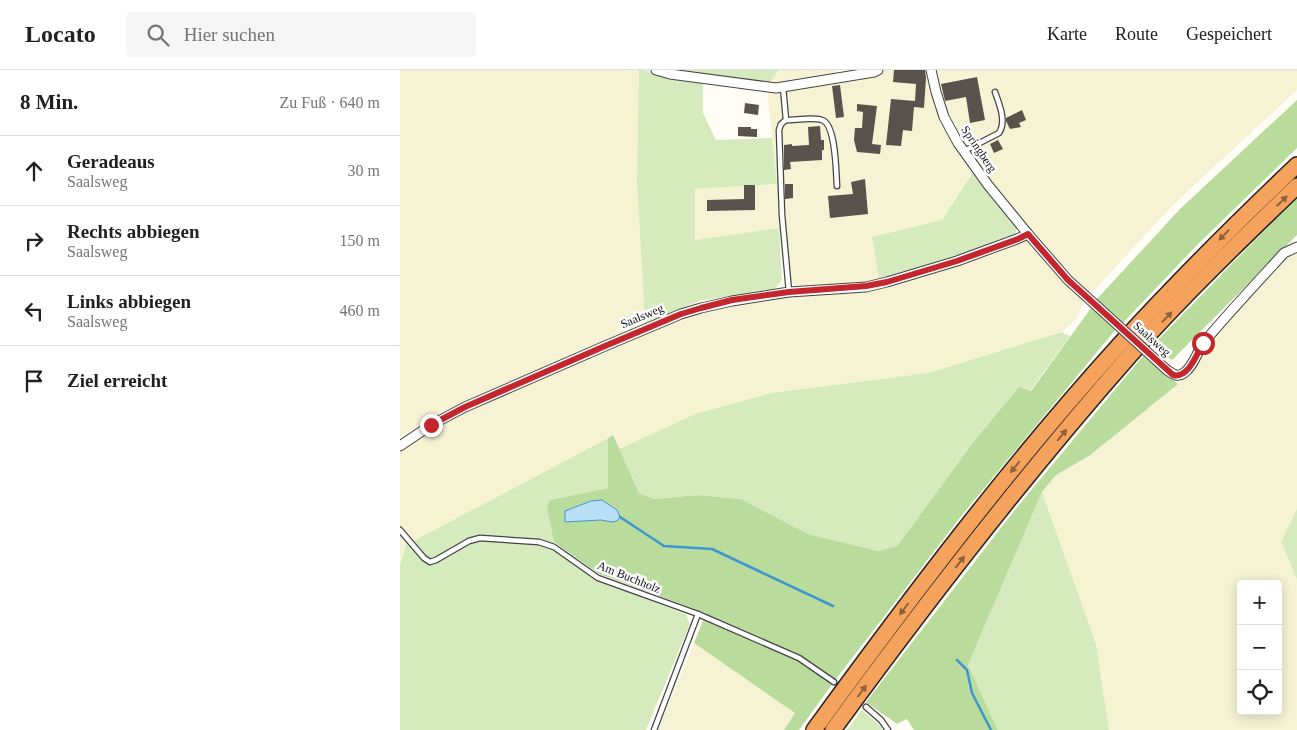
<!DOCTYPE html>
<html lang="de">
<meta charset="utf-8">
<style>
body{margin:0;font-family:"Times New Roman",serif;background:#f6f6f6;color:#202124}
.controls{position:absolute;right:15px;bottom:15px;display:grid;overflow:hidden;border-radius:5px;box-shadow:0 2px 12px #0003}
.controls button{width:45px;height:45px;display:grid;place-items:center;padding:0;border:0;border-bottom:1px solid #e0e0e0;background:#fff;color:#202124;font:25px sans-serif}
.stop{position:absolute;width:15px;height:15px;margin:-11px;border:4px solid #c4262e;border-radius:50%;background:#fff}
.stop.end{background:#c4262e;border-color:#fff;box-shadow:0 1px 5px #0008}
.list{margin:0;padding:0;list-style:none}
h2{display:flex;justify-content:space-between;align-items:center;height:65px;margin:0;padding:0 20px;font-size:21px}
h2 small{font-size:16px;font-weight:400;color:#757577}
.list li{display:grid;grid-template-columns:32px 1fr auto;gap:15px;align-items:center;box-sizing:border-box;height:70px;padding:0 20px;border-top:1px solid #e0e0e0}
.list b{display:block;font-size:19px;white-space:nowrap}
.list p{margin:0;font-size:16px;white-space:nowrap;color:#757577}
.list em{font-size:16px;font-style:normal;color:#757577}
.icon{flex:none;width:28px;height:28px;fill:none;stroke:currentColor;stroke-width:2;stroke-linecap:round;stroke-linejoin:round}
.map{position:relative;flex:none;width:897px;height:660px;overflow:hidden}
header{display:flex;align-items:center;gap:30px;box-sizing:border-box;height:70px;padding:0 25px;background:#fff;border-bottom:1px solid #e0e0e0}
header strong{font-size:24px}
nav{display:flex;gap:28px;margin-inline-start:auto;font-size:18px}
.search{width:350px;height:45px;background:#f6f6f6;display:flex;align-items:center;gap:12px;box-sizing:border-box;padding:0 18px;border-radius:5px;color:#757577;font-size:19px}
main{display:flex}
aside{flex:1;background:#fff}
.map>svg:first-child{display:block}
</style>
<header>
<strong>Locato</strong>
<div class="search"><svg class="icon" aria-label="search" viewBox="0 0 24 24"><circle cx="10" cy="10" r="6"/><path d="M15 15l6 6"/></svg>Hier suchen</div>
<nav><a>Karte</a><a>Route</a><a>Gespeichert</a></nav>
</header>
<main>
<aside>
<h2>8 Min.<small>Zu Fuß · 640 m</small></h2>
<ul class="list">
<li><svg class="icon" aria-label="ahead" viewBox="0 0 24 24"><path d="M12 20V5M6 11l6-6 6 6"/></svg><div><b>Geradeaus</b><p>Saalsweg</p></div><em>30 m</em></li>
<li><svg class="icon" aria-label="right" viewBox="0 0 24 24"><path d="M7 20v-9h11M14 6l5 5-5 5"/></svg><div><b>Rechts abbiegen</b><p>Saalsweg</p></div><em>150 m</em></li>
<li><svg class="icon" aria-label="left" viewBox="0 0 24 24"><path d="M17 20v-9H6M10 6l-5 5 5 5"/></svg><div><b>Links abbiegen</b><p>Saalsweg</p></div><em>460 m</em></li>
<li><svg class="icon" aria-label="arrive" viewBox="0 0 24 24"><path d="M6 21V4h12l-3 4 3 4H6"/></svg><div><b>Ziel erreicht</b></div></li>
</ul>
</aside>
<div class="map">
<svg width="897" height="660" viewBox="0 0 897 660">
<rect width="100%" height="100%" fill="#fffdf5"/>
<g fill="#f6f3d4" fill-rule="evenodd">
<polygon points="0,0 239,0 237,111 245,254 35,345 4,364 0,368"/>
<polygon points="379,0 437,0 438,10 482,0 897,0 897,20 775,133 684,231 676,249 662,262 528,303 371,323 295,344 219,379 213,365 6,475 0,495 0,380 27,361 51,348 282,247 324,235 397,225 457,221 622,171 641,173 577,94 542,150 472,167 479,210 395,217 390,211 385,157 295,171 295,119 377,114 367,21 370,13"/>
<path d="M897,182V439L881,472L897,509V660H709L696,574L642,422L656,405L689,386L788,305L808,274L877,195L894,183ZM841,514H878V641H841Z"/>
<polygon points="294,573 396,643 384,660 258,660"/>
</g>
<g fill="#d5ebbd">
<path d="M239,0C251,0 259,5 270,8C281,11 292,11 303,12V43L316,70L372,68L377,114L295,119V170L379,158L382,210L375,219L299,231L245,254L237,111Z"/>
<polygon points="267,0 379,0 370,13"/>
<polygon points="573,102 617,157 616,163 558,186 479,210 472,167 542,150"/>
<polygon points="662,262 670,266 630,321 619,317 578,366 497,476 478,481 408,464 341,429 298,425 254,429 239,423 219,379 295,344 371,323 528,303"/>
<polygon points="208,368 208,418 150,430 154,472 157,483 195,510 286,544 290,554 246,660 0,660 0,495 6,475"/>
<polygon points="642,422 696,574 709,660 598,660 568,595"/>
<polygon points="897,439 897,509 881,472"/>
<polygon points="462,640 478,654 483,660 447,660"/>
</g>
<g fill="#b9dc9c">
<polygon points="897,30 897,78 796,176 723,253 696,230 780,139"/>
<polygon points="897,127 897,165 772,290 752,276"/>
<polygon points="691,238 716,259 562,445 436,609 399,660 384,660 395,643 294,573 306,543 199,504 154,472 147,437 150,430 208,418 208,368 213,365 239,423 254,429 298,425 341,429 408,464 478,481 497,476 578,366 619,317 631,321"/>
<polygon points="743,286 778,314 689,386 656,405 642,422 568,595 598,660 514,660 507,649 497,654 466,632 614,441"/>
</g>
<polygon fill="#b9e0f7" stroke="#3f96cf" points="202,430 217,440 220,447 217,451 212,452 201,450 165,452 165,441 191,431"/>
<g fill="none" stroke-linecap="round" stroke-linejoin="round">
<g stroke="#3f96cf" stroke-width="2.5">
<polyline points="220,447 264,476 312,479 433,536"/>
<polyline points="557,590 567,600 572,623 591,660"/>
</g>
</g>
<g fill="#5a524d">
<polygon points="494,0 525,0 526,8 524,38 514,37 512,61 503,60 501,76 486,75 491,29 515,31 516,14 493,12"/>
<polygon points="577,7 585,50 570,53 566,27 545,31 541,14"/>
<polygon points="440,15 444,47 436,48 432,16"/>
<polygon points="345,33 359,35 358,45 344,43"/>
<polygon points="457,34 477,36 472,74 481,75 480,84 457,82 454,70 455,58 462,58 463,42 457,41"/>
<polygon points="622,40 626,50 619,53 621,57 610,59 606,51 606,48"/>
<polygon points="420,56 421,70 424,70 424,80 422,80 422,90 390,92 391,99 384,100 384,75 392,74 392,76 409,75 408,57"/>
<polygon points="338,57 351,57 351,59 357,59 357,67 338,66"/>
<polygon points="598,70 603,79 594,83 590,74"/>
<polygon points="465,109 468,144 430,148 428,126 453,124 451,112"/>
<polygon points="385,114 393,114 393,128 385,129"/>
<polygon points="344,115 355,115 355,140 307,141 307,130 344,129"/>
</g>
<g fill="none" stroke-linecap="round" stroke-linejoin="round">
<g stroke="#444" stroke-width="7">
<g id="lane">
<polyline points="383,17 386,50 381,54 379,60 382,145 389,222"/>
<path d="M386,50C396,50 413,47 422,50C436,54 436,102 437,116"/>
<path d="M564,81L599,63C607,51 599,34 595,22"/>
<polyline points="0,460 24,488 30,492 36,490 69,471 80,468 139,472 154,477 198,508 298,544 399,588 434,612"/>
<polyline points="466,637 481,650 488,660"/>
<polyline points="254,660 298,544"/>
</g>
</g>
<g stroke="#444" stroke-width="11">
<g id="street">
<polyline points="256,0 270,4 376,18 474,2 478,0"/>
<polyline points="531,0 536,22 544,47 558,73 588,115 628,164 668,210 699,238"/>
<path d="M767,300C773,304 777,308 784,303C794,296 797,281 805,271C827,245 851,219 874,194L884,183L897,177"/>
<polyline points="0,376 31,355 65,337 205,276 281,244 301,238 332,231 389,222 466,217 487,212 557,191 617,169 628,164"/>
</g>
</g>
<g stroke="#222" stroke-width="18">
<g id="highway">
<path d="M414,660C511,527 611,394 722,272C778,211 837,152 897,95"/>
<path d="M433,660C527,531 626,403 732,283C784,225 841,170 897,116"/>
</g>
</g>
<use href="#lane" stroke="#fff" stroke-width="4.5"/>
<use href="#street" stroke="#fff" stroke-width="9"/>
<use href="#highway" stroke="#f5a25d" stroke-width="15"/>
<g stroke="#444" stroke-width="11" stroke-linecap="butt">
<polyline id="street-bridge" points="699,238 767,300"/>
</g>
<use href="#street-bridge" stroke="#fff" stroke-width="9"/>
</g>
<defs><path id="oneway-solid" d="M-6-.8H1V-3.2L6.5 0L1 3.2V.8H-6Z" transform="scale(1.25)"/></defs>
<g fill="#8e613b">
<use href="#oneway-solid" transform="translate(882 131) rotate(-44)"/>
<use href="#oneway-solid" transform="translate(824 165) rotate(134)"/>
<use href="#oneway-solid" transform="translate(767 247) rotate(-46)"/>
<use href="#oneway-solid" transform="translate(662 365) rotate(-51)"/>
<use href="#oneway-solid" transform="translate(615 397) rotate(129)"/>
<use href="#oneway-solid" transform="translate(560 492) rotate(-52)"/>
<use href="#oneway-solid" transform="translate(504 539) rotate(127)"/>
<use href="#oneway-solid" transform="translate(462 621) rotate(-53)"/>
</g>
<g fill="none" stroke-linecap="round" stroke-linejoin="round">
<path stroke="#c4262e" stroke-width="6" d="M31,355L65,337L205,276L281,244L301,238L332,230L389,222L466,216L487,212L557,191L618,169L628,164L668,210L773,305C788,309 797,284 803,273"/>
</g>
<g text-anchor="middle" stroke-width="5" stroke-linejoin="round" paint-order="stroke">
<g font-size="12" fill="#111" stroke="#fff">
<text transform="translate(579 79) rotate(56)" y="4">Springberg</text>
<text transform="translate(242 246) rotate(-23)" y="4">Saalsweg</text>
<text transform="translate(752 269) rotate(42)" y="4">Saalsweg</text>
<text transform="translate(229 507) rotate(22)" y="4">Am Buchholz</text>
</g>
</g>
</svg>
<div class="controls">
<button>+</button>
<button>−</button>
<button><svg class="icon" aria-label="locate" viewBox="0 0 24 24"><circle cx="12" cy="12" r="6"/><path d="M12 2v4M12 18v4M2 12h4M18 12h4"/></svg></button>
</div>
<div class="stop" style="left:803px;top:273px"></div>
<div class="stop end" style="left:31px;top:355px"></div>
</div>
</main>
